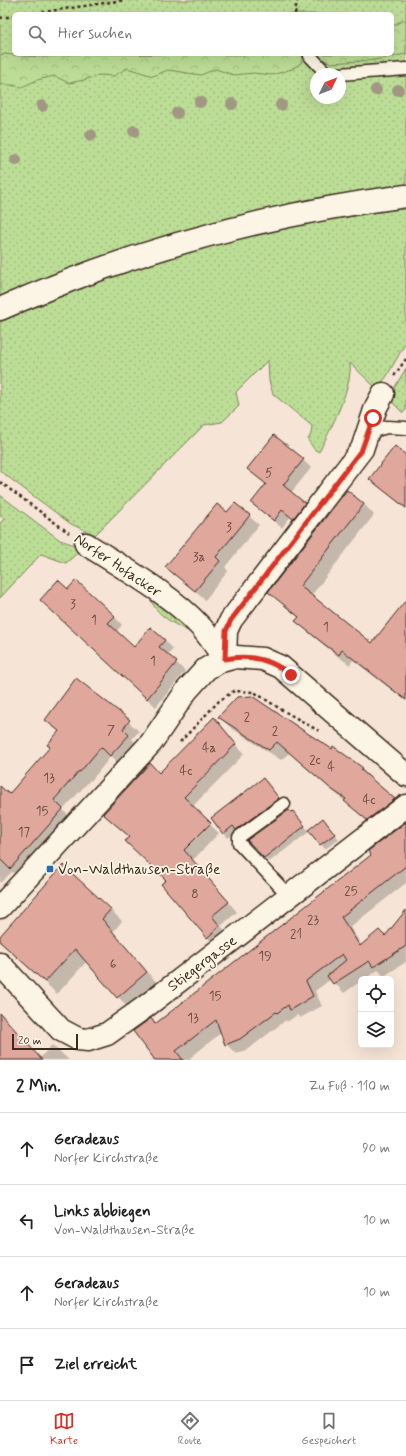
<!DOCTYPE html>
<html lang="de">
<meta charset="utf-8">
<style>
body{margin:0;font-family:Mynerve,sans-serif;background:#f6f6f6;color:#202124}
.controls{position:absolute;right:12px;bottom:12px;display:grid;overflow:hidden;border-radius:6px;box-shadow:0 4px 16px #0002}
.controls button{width:36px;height:36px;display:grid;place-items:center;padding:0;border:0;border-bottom:1px solid #e0e0e0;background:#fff;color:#202124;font:20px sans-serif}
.compass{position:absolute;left:310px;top:68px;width:36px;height:36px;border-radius:50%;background:#fff;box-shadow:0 4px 16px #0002;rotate:47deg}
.scale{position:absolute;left:12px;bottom:10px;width:66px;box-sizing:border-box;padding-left:4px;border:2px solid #3b2a1e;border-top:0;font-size:11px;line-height:14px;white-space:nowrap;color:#3b2a1e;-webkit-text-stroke:3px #fcf5e5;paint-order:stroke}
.stop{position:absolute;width:12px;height:12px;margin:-9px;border:3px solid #d93025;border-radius:50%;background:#fff}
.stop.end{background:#d93025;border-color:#fff;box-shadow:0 1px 4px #0008}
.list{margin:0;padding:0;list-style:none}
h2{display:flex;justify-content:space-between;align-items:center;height:52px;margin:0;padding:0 16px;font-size:17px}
h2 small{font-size:13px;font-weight:400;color:#757577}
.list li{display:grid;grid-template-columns:26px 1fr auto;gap:12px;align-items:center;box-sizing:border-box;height:72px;padding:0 16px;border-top:1px solid #e0e0e0}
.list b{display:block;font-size:15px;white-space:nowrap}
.list p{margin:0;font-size:13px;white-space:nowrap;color:#757577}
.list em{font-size:13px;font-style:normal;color:#757577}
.icon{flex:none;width:22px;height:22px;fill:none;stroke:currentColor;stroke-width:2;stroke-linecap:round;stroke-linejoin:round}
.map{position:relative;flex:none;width:406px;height:1060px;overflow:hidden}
.search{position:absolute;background:#fff;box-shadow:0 4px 16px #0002;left:12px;right:12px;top:12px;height:44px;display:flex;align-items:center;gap:10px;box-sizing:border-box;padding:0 14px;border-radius:6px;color:#757577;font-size:15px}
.sheet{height:340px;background:#fff}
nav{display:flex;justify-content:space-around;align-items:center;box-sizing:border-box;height:56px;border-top:1px solid #e0e0e0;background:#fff;font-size:11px;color:#757577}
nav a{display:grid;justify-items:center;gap:2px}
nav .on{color:#d93025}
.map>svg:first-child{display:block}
</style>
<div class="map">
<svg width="406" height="1060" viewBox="0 0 406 1060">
<defs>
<pattern id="grass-dots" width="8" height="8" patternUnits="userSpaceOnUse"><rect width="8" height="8" fill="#bcdd96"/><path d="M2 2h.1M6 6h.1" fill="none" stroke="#a2be81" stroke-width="1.8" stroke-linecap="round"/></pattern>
<pattern id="forest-crowns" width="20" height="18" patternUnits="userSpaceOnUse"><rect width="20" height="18" fill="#bcdd96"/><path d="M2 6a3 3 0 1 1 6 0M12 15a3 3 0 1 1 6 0" fill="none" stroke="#a2be81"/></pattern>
</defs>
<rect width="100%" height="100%" fill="#f6e5d7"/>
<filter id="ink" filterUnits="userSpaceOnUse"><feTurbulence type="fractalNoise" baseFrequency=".025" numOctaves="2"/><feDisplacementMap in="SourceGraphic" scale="8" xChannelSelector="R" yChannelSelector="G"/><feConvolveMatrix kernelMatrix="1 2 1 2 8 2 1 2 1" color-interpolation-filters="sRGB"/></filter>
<g filter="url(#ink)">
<g fill="url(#grass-dots)" stroke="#7c845a" fill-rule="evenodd">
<path d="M0,0H406V185C321,198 235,213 154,240C102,257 51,278 0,297ZM14,14H392V54H14ZM316,74H340V98H316Z"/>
<path d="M406,208V342L387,376L377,389L350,363C353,387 330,430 319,452L314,449L308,440L311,434L312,426L273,394L269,381L268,360L236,392L239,406L222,422L204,425L95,535L71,524L0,471V322C78,289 157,258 239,238C294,225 350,216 406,208Z"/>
<polygon points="406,368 406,410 403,413 392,402 392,392"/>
<polygon points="0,495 60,540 83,548 66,563 41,554 0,598 0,523 4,519 0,516"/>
<path d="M150,596L159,599L194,634C178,626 153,615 150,596Z"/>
</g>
<g fill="url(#forest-crowns)" stroke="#7c845a">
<polygon points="404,20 406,20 406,54 374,60 331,63 311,54 392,54 392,26"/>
<path d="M4,54C27,57 51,58 74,54L303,55L301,63L292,69L272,75L253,73L234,75L215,69L201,75L168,70L153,76L127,68L114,76L99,75L84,80L69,83L54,76L37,80L22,87L4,84L0,85V55Z"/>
</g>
<g fill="#0003">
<polygon points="406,456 406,509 371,479"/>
<polygon points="303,460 311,468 291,493 312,511 301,526 290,517 282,528 252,503 266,484 256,476"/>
<polygon points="235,504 259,525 225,567 228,571 205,600 166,567 227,514"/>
<polygon points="364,504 374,515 311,596 372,645 406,601 406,701 353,660 350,665 336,655 308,632 297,621 299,618 269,592"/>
<polygon points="68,590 114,616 122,625 116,632 134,649 165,640 173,649 168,655 185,671 156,707 50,608"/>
<polygon points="76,679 139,731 132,739 138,745 120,766 111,756 91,781 90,780 63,810 72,819 21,878 12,872 0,883 0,787 9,795 51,748 59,732 47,720"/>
<polygon points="219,717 332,750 333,748 362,769 405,811 379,831 289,753 281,760 231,728"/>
<polygon points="214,719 244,754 192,807 219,833 193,860 237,912 221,926 229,935 216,946 207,937 167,880 130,837 113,823"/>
<polygon points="267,784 283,803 228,838 224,833"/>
<polygon points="297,817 309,831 323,819 339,839 325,849 310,831 269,862 248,841"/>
<polygon points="406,822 406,883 350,927 362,946 385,937 406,912 406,962 384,976 378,970 365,979 361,979 361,981 344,993 331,979 315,991 322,1006 300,1018 297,1015 287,1022 286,1020 250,1048 236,1054 226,1044 222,1032 190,1058 192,1060 151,1060 154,1058 151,1019 156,1024 372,855 369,852"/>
<polygon points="110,909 122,921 113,932 158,984 129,1009 87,961 57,994 0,941 0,937"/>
<polygon points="0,1015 40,1058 52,1045 69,1060 0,1060"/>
</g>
<g fill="#e0a79d" stroke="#3b2a1e">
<polygon points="274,435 304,459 283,485 305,503 293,519 282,510 274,521 251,503 266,484 247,469"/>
<polygon points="395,446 406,455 406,508 369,479"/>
<polygon points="347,490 364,504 300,586 372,643 406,600 406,700 342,650 339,655 324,644 295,621 299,617 268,592"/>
<polygon points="235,503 250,515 216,557 220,561 195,591 165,567 217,504 227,512"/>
<polygon points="58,580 68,589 76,580 115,616 108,623 134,647 150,627 165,640 159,647 177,662 147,699 40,600"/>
<polygon points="76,678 130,720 123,729 129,735 110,756 101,747 80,772 79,771 54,800 63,809 10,869 0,859 0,786 9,794 50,747 47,745 59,731 45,720"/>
<polygon points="252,696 304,731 332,749 333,746 363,768 361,770 395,799 367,820 344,801 346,799 331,789 277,742 269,750 218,717 237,697"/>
<polygon points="214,717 236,744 184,797 211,823 184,850 229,902 212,916 220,926 207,938 161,884 166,880 125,841 130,837 103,814 150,763 159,773"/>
<polygon points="263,778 279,798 236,830 233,826 223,834 211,818"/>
<polygon points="289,810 291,812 293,811 305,826 264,858 247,840"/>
<polygon points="323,818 335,834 320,845 308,830"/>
<polygon points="406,822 406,866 341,917 360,946 379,930 385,936 406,910 406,946 373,967 369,961 333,984 327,976 346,960 342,954 306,981 313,996 290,1010 288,1005 277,1013 276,1012 240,1039 225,1045 216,1020 176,1051 183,1060 155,1060 133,1031 151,1018 155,1024 371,855 368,851"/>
<polygon points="63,865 111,909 102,919 147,972 117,998 75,949 45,982 0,942 0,936"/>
<polygon points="0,1013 42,1060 0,1060"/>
</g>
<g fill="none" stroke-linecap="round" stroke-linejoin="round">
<g stroke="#3b2a1e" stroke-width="15">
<g id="lane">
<polyline points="310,56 327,74"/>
<polyline points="340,74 406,69"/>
<polyline points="369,432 387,427 406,428"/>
<polyline points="284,804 239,837 239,843 289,896"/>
</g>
</g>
<g stroke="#3b2a1e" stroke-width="25">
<g id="street">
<path d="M86,544C123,568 169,593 199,625C209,635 216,648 225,659"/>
<polyline points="225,659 226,631 231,620 362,449 376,407 383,394"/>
<polyline points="0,907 151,743 187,690 206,669 218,662 236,657 263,659 281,667 406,775"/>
<polyline points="0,964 61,1030 78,1039 88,1040 107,1034 145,1007 406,806"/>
</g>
</g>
<g stroke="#3b2a1e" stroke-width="25">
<path id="secondary" d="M0,309C129,252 266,214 406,196"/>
</g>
<g stroke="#3b2a1e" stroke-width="2.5" stroke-dasharray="3 3" stroke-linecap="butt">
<polyline points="30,14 125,0"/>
<polyline points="295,14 297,0"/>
<polyline points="0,18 14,16"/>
<polyline points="394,376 406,359"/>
<polyline points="0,482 69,533"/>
<polyline points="180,742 219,701 234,691 254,692 282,710 319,731"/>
</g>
<use href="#lane" stroke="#fcf5e5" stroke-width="12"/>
<use href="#street" stroke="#fcf5e5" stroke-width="22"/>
<use href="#secondary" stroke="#fcf5e5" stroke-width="22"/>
</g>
<g fill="#a19782">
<circle cx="376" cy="90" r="6"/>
<circle cx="398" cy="90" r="6"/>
<circle cx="200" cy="102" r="6"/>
<circle cx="232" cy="104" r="6"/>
<circle cx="281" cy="105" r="6"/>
<circle cx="42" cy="106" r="6"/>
<circle cx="177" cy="113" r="6"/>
<circle cx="134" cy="131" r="6"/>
<circle cx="91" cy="135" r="6"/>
<circle cx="16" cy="160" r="6"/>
</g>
</g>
<g fill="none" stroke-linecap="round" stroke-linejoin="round" filter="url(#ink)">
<path stroke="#d93025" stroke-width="5" d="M291,675C271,659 250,654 225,659L226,631L231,620L362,449L373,418"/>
</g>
<rect fill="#1f6fb2" stroke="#fcf5e5" stroke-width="1.5" x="46" y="865" width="8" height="8" rx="2"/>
<g text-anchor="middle" stroke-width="3.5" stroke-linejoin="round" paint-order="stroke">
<g font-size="13" fill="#64493e">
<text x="269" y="477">5</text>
<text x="229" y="531">3</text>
<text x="199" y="561">3a</text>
<text x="73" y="608">3</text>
<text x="94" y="624">1</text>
<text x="326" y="631">1</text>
<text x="153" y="665">1</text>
<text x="247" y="721">2</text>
<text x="111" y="734">7</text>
<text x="275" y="735">2</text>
<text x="209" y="752">4a</text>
<text x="315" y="764">2c</text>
<text x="331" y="771">4</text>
<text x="186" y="775">4c</text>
<text x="49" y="782">13</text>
<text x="369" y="804">4c</text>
<text x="42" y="815">15</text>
<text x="24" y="836">17</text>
<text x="351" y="895">25</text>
<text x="195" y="898">8</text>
<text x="313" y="924">23</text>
<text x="296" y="938">21</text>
<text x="265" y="960">19</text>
<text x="113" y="968">6</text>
<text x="215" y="1000">15</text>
<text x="193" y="1022">13</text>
</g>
<g font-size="15" fill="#3b2a1e" stroke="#fcf5e5">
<text transform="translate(118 565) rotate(34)" y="5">Norfer Hofacker</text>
<text transform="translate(202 963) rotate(-37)" y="5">Stiegergasse</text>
</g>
<g font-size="15" fill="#3b2a1e" stroke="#fcf5e5" text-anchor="start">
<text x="58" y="874">Von-Waldthausen-Straße</text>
</g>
</g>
</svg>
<div class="controls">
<button><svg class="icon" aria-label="locate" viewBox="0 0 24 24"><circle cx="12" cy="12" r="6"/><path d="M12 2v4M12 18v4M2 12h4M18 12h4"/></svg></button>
<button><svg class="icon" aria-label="layers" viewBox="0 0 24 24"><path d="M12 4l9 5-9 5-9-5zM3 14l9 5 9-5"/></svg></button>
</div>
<svg class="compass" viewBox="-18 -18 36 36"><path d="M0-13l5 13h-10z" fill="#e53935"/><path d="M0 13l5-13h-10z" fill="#757577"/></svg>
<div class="scale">20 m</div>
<div class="stop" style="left:373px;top:418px"></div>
<div class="stop end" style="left:291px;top:675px"></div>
<div class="search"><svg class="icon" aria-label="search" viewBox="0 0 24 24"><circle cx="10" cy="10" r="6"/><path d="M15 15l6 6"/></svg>Hier suchen</div>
</div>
<section class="sheet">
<h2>2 Min.<small>Zu Fuß · 110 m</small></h2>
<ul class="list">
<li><svg class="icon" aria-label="ahead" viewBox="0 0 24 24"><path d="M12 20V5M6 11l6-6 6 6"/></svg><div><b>Geradeaus</b><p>Norfer Kirchstraße</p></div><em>90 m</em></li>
<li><svg class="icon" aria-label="left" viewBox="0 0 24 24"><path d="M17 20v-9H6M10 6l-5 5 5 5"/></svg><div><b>Links abbiegen</b><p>Von-Waldthausen-Straße</p></div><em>10 m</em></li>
<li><svg class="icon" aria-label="ahead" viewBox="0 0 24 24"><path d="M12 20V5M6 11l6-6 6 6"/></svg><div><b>Geradeaus</b><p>Norfer Kirchstraße</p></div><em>10 m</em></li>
<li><svg class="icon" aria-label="arrive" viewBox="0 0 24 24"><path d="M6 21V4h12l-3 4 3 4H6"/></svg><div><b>Ziel erreicht</b></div></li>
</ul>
</section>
<nav>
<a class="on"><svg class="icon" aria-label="map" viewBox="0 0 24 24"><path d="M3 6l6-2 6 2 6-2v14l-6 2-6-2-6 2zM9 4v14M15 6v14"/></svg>Karte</a>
<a><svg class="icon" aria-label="directions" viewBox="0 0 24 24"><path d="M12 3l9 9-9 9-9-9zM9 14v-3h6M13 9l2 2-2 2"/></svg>Route</a>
<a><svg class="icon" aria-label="saved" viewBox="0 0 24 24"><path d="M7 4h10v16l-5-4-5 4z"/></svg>Gespeichert</a>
</nav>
